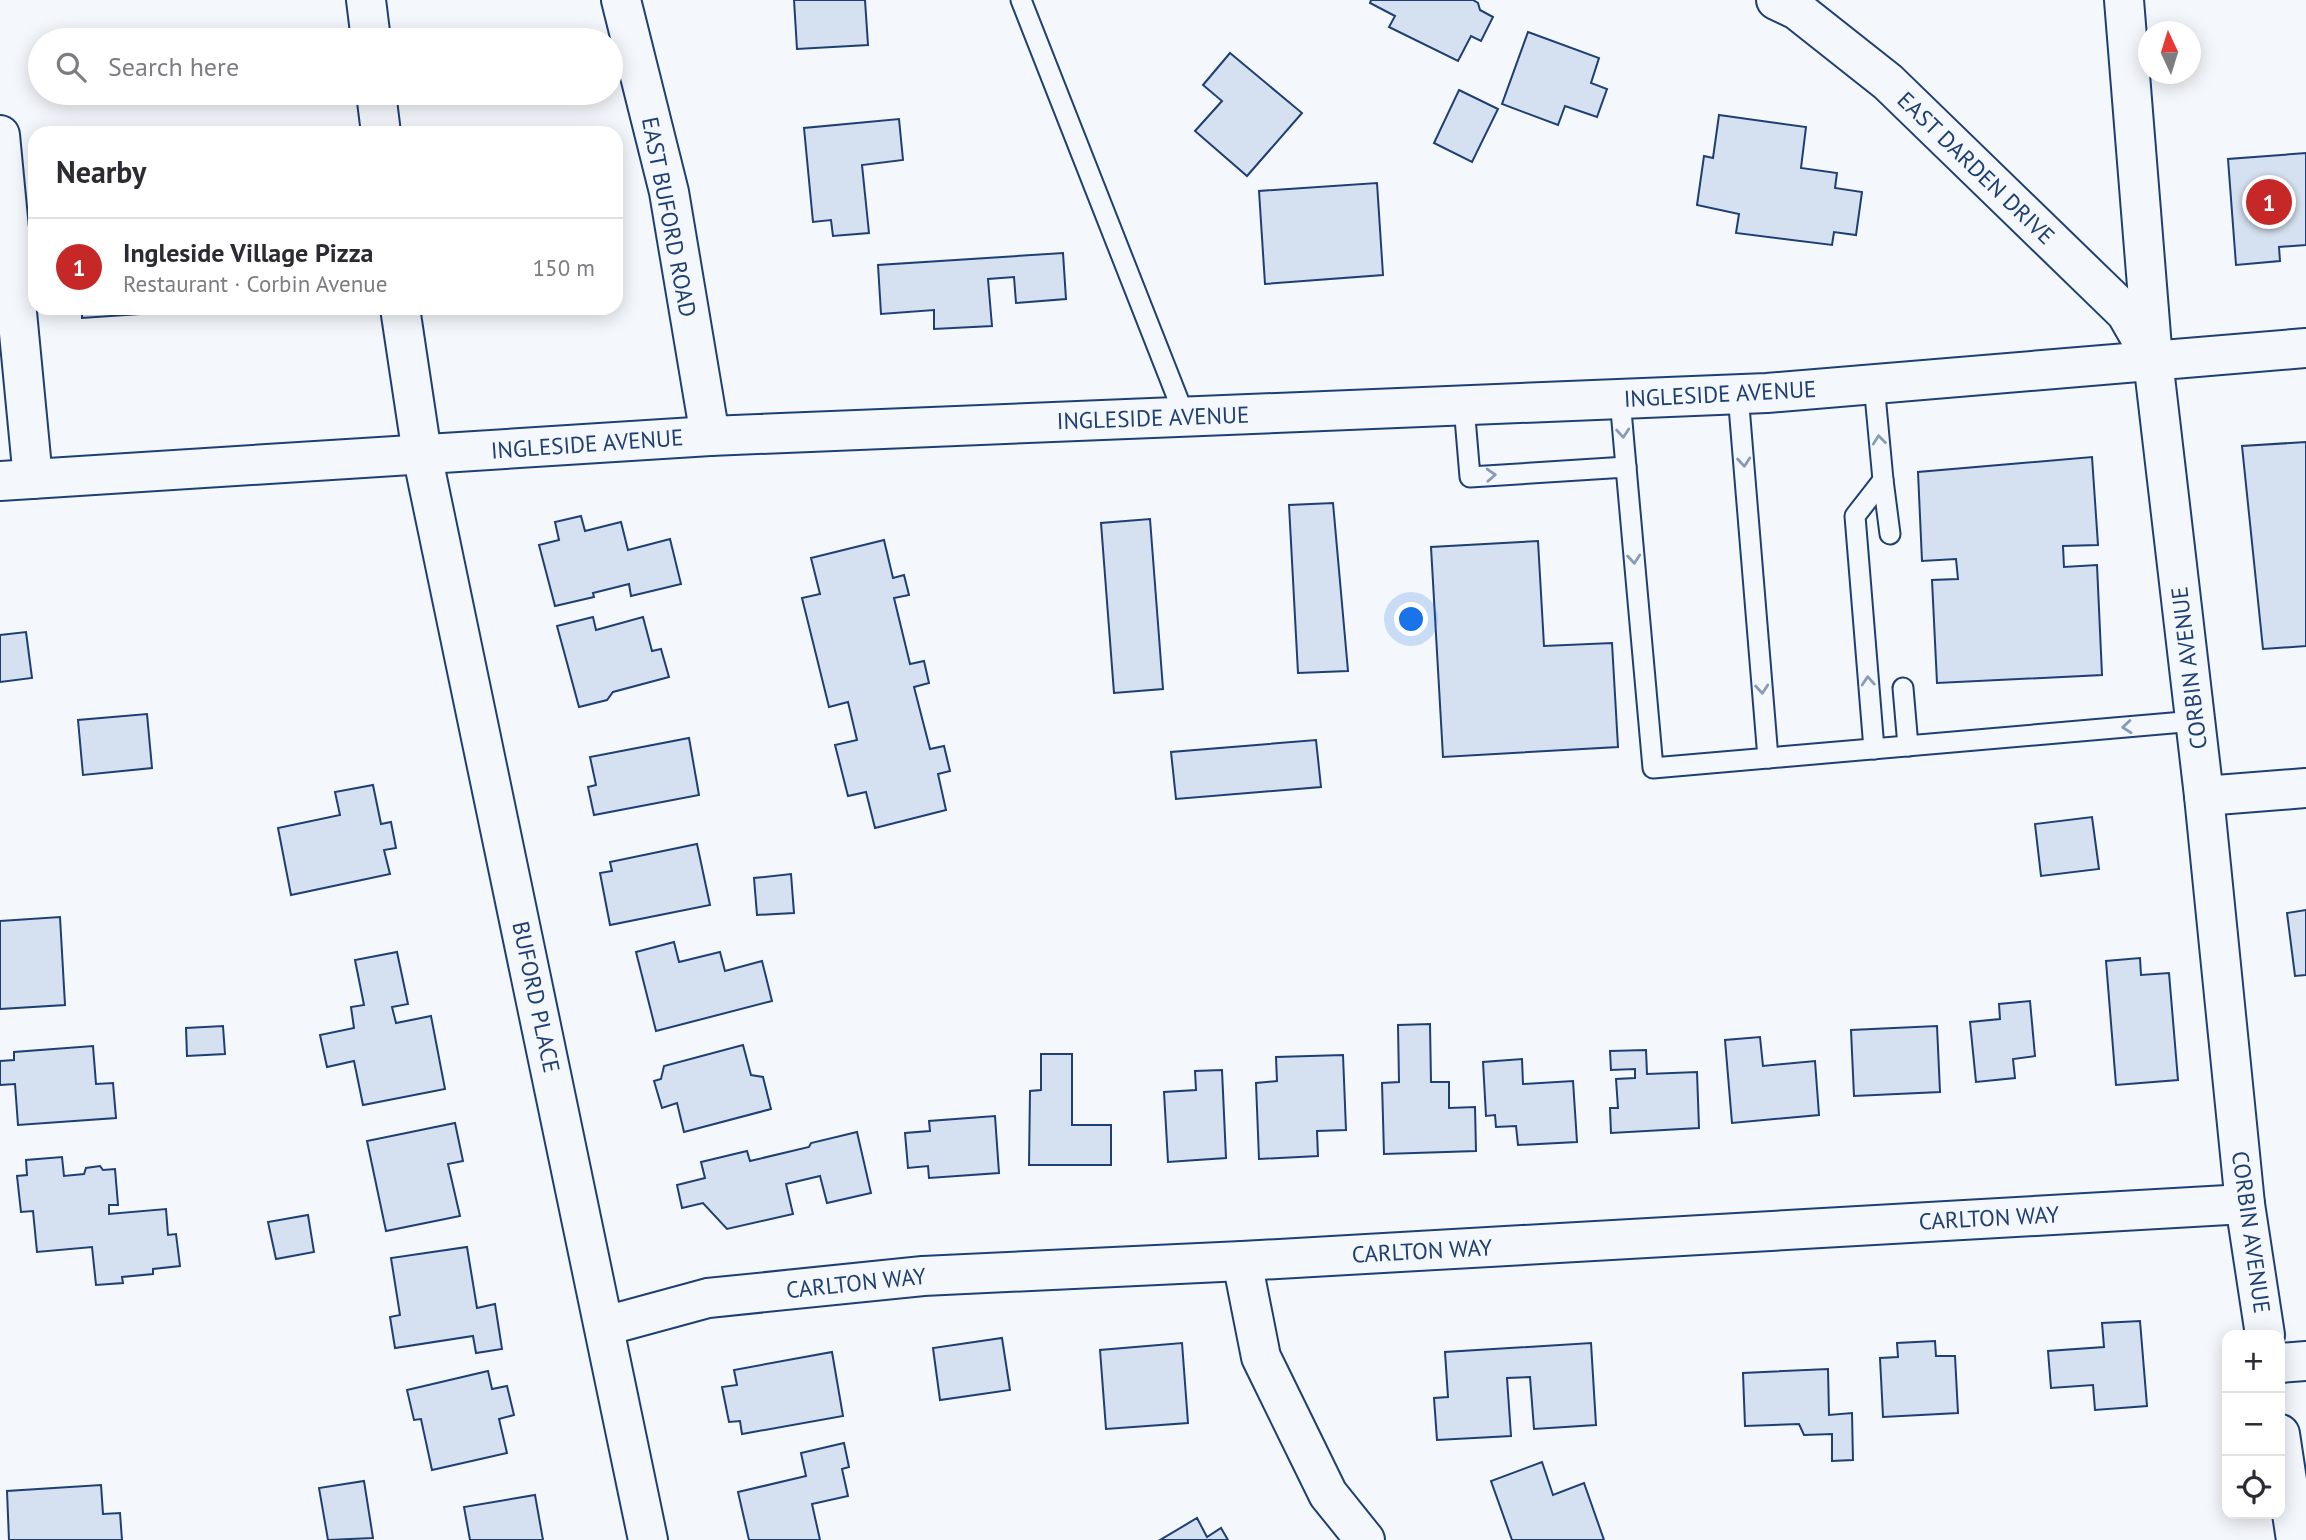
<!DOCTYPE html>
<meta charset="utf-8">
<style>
body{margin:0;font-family:"PT Sans",sans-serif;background:#f7f7f7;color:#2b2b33}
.controls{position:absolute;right:21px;bottom:21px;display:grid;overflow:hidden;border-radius:14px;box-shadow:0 4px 18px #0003}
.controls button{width:63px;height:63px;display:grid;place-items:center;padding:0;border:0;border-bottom:2px solid #e1e1e2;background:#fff;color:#2b2b33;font:35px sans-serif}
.compass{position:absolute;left:2138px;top:21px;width:63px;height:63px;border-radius:50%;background:#fff;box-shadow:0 4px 18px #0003;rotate:356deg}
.you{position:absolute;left:1412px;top:620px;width:24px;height:24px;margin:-18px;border:5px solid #fff;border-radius:50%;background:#1a73e8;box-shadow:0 0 0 10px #1a73e833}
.badge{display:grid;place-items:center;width:46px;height:46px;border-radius:50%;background:#c62828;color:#fff;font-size:23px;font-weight:700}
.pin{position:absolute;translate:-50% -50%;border:4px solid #fff;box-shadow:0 2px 7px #0006}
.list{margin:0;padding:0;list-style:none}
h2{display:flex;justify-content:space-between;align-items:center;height:91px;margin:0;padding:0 28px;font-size:30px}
h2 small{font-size:23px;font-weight:400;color:#7c7c81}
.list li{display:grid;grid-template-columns:46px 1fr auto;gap:21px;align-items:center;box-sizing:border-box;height:98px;padding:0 28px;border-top:2px solid #e1e1e2}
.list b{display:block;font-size:26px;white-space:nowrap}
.list p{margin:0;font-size:23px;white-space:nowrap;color:#7c7c81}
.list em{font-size:23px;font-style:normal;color:#7c7c81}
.icon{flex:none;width:38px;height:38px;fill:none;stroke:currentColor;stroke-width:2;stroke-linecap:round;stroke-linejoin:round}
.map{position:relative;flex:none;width:2306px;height:1540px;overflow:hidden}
.search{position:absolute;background:#fff;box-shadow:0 4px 18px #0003;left:28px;top:28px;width:595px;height:77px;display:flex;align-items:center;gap:18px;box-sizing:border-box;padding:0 24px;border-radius:38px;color:#7c7c81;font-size:26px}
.panel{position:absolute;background:#fff;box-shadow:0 4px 18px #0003;left:28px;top:126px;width:595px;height:189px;border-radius:21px}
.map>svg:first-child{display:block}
</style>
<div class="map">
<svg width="2306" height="1540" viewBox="0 0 2306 1540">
<rect width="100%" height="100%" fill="#f4f7fb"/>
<g fill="#d5e0f0" stroke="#1d3f73" stroke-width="2">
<polygon points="794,0 865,0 868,45 797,49"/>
<polygon points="1371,0 1473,0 1478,3 1480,10 1493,17 1481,41 1471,36 1458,61 1389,27 1395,16 1370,3"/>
<polygon points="1528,32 1599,58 1591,83 1607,89 1597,117 1565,106 1558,125 1502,104"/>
<polygon points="1230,53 1302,113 1247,176 1195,131 1222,101 1203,85"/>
<polygon points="1459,90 1498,109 1472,162 1434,143"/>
<polygon points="1719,115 1806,127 1801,168 1837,173 1835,188 1862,192 1856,235 1834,232 1832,245 1736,233 1739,214 1697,205 1704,156 1713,158"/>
<polygon points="899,119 903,160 862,165 869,233 833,236 831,220 813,222 804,128"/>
<polygon points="2306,153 2306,245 2279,247 2280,261 2236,265 2228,159"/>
<polygon points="1377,183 1383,275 1265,284 1259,191"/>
<polygon points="1063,253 1066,299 1016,303 1014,277 988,279 992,326 934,329 934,310 881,314 878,265"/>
<polygon points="82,308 229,308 82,318"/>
<polygon points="2306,442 2306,646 2263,649 2242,446"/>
<polygon points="2092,457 2098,545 2063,546 2064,567 2097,565 2102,675 1937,683 1932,580 1958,579 1956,559 1922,561 1918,472"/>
<polygon points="1333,503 1348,671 1298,673 1289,505"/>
<polygon points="581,516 585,531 621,522 628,550 670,539 681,584 631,596 629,584 593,593 594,597 555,606 539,545 559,540 555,522"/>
<polygon points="1150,519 1163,689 1114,693 1101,523"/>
<polygon points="884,540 893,578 904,575 909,595 894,598 910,664 924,661 929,683 914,687 930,749 944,746 950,771 938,774 946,810 875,828 866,792 848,796 835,745 857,740 848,702 829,707 802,598 820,594 811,558"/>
<polygon points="1538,541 1544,646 1612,643 1618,747 1443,757 1431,547"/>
<polygon points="593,617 596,630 643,617 652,651 661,649 669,677 613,692 607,700 579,707 557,626"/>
<polygon points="26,632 32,678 0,682 0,635"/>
<polygon points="147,714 152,768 83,775 78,720"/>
<polygon points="689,738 699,795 594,815 588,787 596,785 590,757"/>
<polygon points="1316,740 1321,787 1176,799 1171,752"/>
<polygon points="373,785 381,824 391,822 396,848 384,850 390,874 291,895 278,828 340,815 335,792"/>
<polygon points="2092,817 2099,869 2041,876 2035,824"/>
<polygon points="697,844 710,905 610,925 600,873 612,871 610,862"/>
<polygon points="791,874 794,913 757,915 754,878"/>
<polygon points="2306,910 2306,975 2295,976 2287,913"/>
<polygon points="60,917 65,1005 0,1009 0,921"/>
<polygon points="674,942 679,962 720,952 725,971 762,961 772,1001 656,1031 636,952"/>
<polygon points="397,952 408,1004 392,1007 396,1023 431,1016 445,1089 363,1105 354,1061 327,1067 320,1035 354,1028 351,1007 364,1005 355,960"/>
<polygon points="2140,958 2141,975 2169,973 2178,1080 2116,1085 2106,961"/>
<polygon points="2030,1001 2035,1056 2013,1059 2015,1078 1976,1082 1970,1022 2000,1019 1999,1004"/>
<polygon points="1430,1024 1431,1082 1449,1082 1449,1108 1475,1107 1476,1151 1384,1154 1382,1083 1399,1082 1398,1025"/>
<polygon points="223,1026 225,1054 187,1056 186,1028"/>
<polygon points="1937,1026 1940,1092 1854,1096 1851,1030"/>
<polygon points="1760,1037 1763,1066 1815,1061 1819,1115 1732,1123 1725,1040"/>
<polygon points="743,1045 751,1075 763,1077 771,1109 684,1132 677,1103 662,1108 654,1081 661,1079 664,1066"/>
<polygon points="93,1046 96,1084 113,1083 116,1118 18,1125 15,1084 0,1085 0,1061 14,1060 14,1052"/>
<polygon points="1646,1050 1647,1074 1697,1072 1699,1128 1611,1133 1610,1108 1618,1108 1616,1079 1635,1078 1635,1069 1611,1070 1610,1051"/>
<polygon points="1041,1054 1072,1054 1072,1125 1111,1125 1111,1165 1029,1165 1030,1091 1041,1090"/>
<polygon points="1343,1055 1346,1130 1317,1131 1318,1156 1259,1159 1256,1083 1277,1081 1276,1057"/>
<polygon points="1522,1059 1523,1084 1573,1081 1577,1142 1518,1145 1516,1126 1496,1127 1495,1115 1486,1116 1483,1062"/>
<polygon points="1222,1070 1226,1158 1168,1162 1164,1092 1196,1090 1195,1071"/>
<polygon points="995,1116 999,1173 929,1178 928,1166 908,1168 905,1133 930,1131 929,1121"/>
<polygon points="455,1123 463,1161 448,1164 460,1216 386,1231 367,1141"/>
<polygon points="857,1132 871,1193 827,1203 820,1176 786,1184 793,1214 727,1229 703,1203 682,1208 677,1185 705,1178 701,1162 747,1151 750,1161 809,1147 811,1143"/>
<polygon points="62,1157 64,1176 84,1174 86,1168 100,1166 103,1170 115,1169 118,1205 109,1205 109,1214 166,1209 168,1235 176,1234 180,1266 153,1269 153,1274 122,1277 123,1283 96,1285 92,1247 37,1252 33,1211 21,1212 17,1176 27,1175 26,1160"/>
<polygon points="308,1215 314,1252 276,1259 268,1222"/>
<polygon points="467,1247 477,1308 495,1304 502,1349 476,1353 473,1336 395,1348 390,1317 400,1315 391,1258"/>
<polygon points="2140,1321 2147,1406 2095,1410 2093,1385 2051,1388 2048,1351 2104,1347 2102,1323"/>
<polygon points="1002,1338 1010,1390 940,1400 933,1348"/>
<polygon points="1935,1341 1936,1356 1955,1356 1958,1413 1883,1417 1880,1358 1898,1357 1897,1343"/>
<polygon points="1182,1343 1188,1423 1106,1429 1100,1350"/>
<polygon points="1591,1343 1596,1425 1534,1429 1530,1377 1507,1378 1511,1436 1437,1440 1434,1398 1448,1397 1445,1352"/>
<polygon points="832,1352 843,1416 742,1434 740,1421 729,1422 722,1387 737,1385 734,1370"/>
<polygon points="1828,1369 1829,1415 1852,1413 1853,1460 1832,1461 1832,1434 1804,1435 1799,1424 1745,1426 1743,1373"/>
<polygon points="488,1371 492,1389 507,1386 514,1415 499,1419 507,1453 432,1470 421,1419 414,1420 407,1390"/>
<polygon points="844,1443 849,1467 842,1469 848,1496 812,1504 820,1540 749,1540 738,1492 806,1476 801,1453"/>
<polygon points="1542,1462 1553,1495 1584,1483 1604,1540 1512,1540 1491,1481"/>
<polygon points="364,1481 373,1538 328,1540 319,1488"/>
<polygon points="101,1485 103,1514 120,1513 122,1540 9,1540 7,1491"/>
<polygon points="535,1495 543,1540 470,1540 464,1507"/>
<polygon points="1197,1518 1207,1537 1221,1528 1228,1540 1160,1540"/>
</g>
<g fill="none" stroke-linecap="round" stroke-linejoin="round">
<g stroke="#1d3f73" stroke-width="23">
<g id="service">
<polyline points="1021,0 1185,417"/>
<polyline points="1738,394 1768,758"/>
<polyline points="1620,399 1626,467"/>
<polyline points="1464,406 1470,477 1626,467 1653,768 2195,721"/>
<polyline points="1883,480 1890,534"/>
<polyline points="1903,688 1908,746"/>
<polyline points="1874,749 1855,516 1883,480 1874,384"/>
</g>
</g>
<g stroke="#1d3f73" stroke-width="42">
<g id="minor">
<polyline points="366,0 371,40"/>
<polyline points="621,0 669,192 710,436"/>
<polyline points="1776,0 1797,10 1888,82 2126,313 2153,360"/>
<polyline points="2124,0 2152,348"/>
<polyline points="376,93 381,133"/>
<polyline points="0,135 33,479"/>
<polyline points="400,308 422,454 648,1540"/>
<polyline points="2204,796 2306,788"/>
<polyline points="1242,1261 1261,1357 1328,1494 1365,1540"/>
<polyline points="605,1326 708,1298 923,1276 1242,1261 2245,1204"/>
<polyline points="2280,1363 2306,1361"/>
</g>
</g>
<g stroke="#1d3f73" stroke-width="42">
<g id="tertiary">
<polyline points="2153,360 2204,796 2245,1204 2265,1335"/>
<polyline points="0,481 710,436 1767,393 2306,348"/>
<polyline points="2280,1434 2296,1540"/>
</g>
</g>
<use href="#service" stroke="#f4f7fb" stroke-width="19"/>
<use href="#minor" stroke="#f4f7fb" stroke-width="38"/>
<use href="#tertiary" stroke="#f4f7fb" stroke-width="38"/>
</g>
<defs><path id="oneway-chevron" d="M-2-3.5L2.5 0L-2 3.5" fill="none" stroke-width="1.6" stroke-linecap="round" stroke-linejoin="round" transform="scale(1.75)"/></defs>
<g stroke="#889bb7">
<use href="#oneway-chevron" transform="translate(1623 433) rotate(85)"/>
<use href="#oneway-chevron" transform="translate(1879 440) rotate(-96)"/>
<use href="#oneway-chevron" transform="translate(1744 462) rotate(85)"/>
<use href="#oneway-chevron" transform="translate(1491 475) rotate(-3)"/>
<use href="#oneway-chevron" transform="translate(1634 559) rotate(85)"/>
<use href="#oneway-chevron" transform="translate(1868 681) rotate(-94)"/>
<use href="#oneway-chevron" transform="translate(1762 689) rotate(85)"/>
<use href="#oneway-chevron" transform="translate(2127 727) rotate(175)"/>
</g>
<g text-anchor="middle" stroke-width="5" stroke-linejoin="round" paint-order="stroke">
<g font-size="23" fill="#1d3f73" stroke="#f4f7fb">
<text transform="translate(1976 168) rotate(44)" y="8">EAST DARDEN DRIVE</text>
<text transform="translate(669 217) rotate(79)" y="8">EAST BUFORD ROAD</text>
<text transform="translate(1720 394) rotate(-3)" y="8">INGLESIDE AVENUE</text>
<text transform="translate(1153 418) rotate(-2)" y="8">INGLESIDE AVENUE</text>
<text transform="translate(587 444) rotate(-4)" y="8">INGLESIDE AVENUE</text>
<text transform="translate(2189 668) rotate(-97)" y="8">CORBIN AVENUE</text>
<text transform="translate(536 997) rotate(78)" y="8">BUFORD PLACE</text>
<text transform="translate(1989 1218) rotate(-3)" y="8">CARLTON WAY</text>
<text transform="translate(2251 1232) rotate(82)" y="8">CORBIN AVENUE</text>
<text transform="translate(1422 1251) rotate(-3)" y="8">CARLTON WAY</text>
<text transform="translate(856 1283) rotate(-6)" y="8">CARLTON WAY</text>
</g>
</g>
</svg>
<div class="controls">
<button>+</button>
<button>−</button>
<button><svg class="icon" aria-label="locate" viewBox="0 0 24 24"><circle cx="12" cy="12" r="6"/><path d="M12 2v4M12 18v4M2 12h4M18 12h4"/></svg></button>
</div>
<svg class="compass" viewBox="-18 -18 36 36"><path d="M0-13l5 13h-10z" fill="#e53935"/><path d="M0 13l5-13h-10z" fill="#7c7c81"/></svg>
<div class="you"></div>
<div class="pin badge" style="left:2269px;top:202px">1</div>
<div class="search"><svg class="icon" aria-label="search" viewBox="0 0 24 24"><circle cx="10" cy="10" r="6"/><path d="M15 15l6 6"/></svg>Search here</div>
<section class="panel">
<h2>Nearby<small></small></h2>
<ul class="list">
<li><span class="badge">1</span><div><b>Ingleside Village Pizza</b><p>Restaurant · Corbin Avenue</p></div><em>150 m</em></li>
</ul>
</section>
</div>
